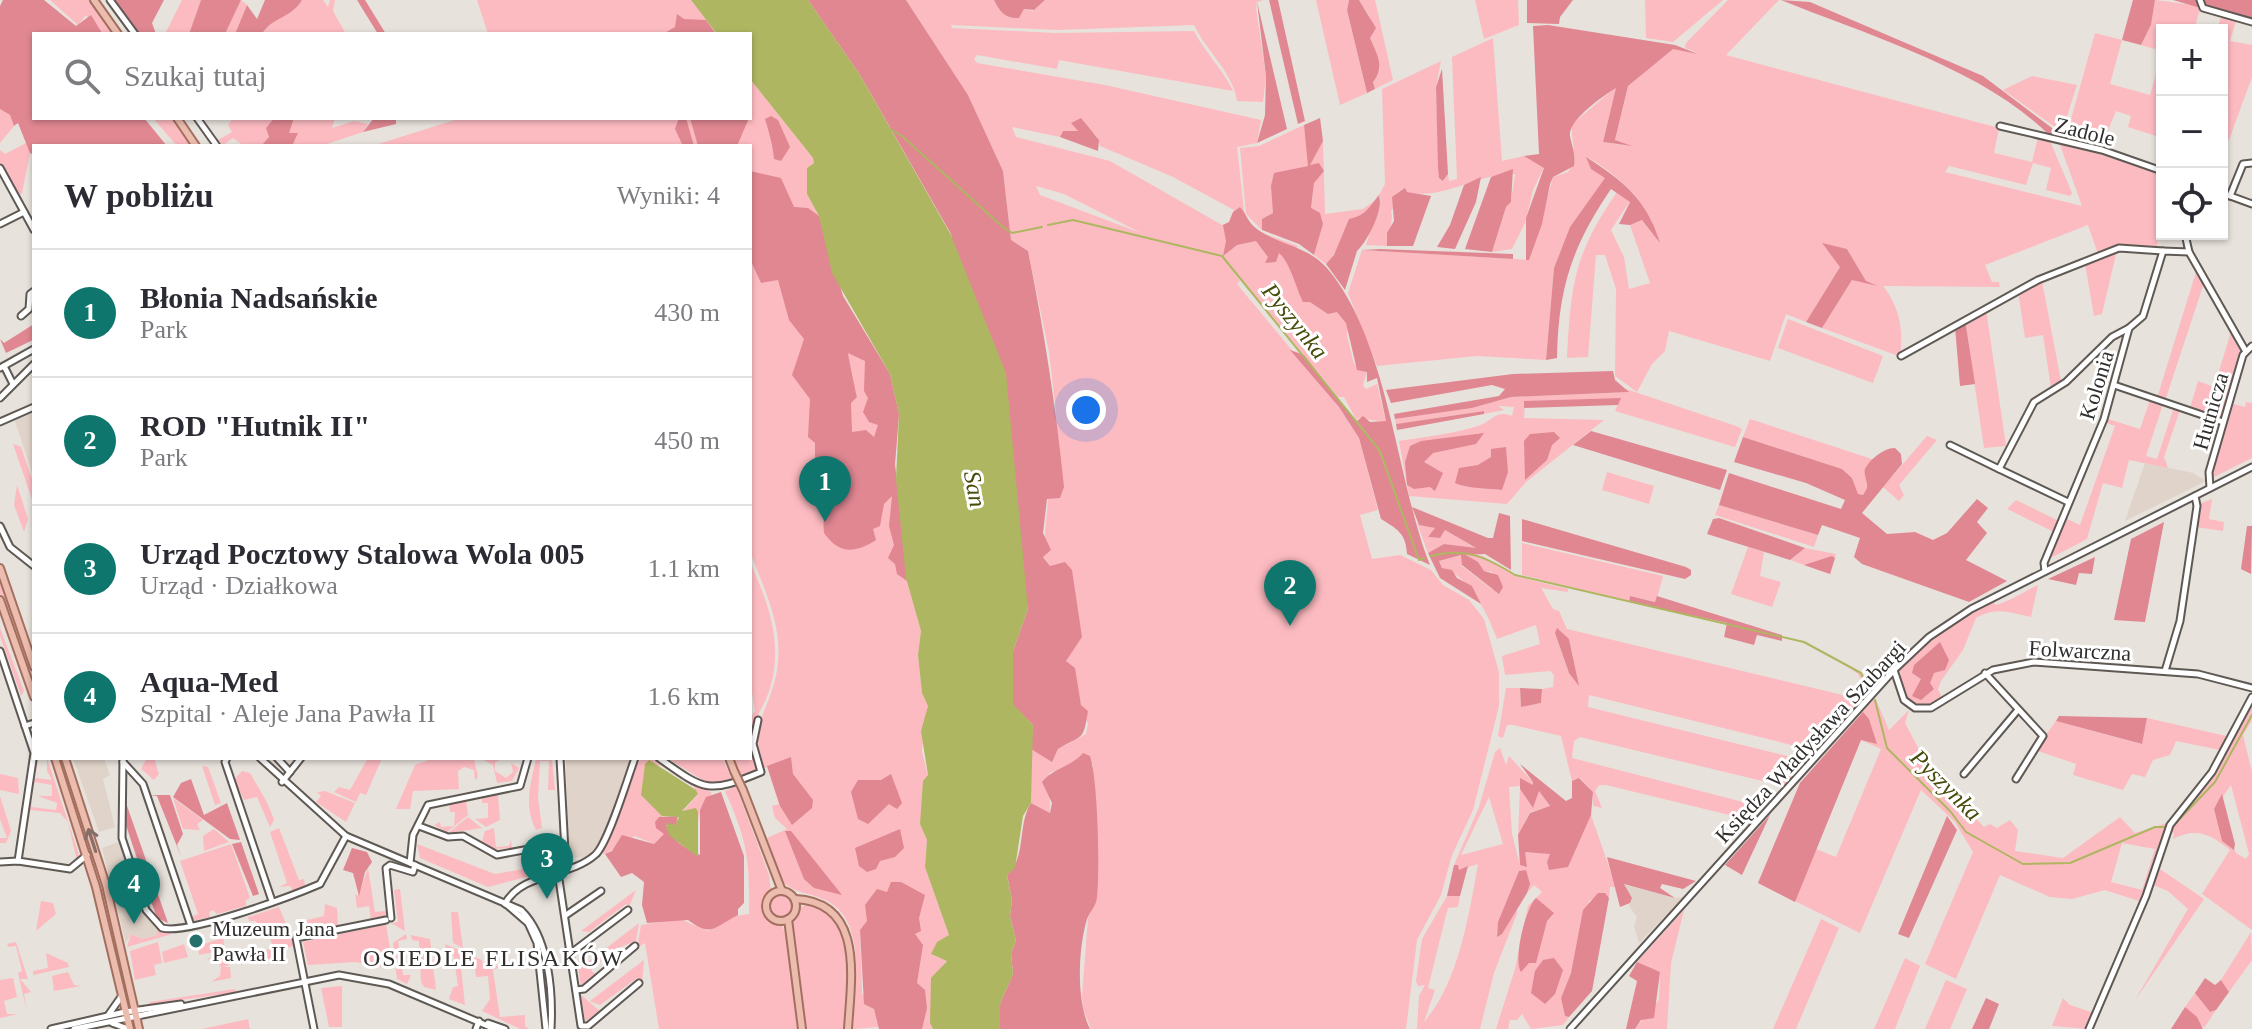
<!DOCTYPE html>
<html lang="pl">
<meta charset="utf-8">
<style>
body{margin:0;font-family:Georgia,serif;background:#f7f7f7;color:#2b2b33}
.controls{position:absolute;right:24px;top:24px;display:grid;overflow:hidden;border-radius:0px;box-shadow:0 2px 6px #0004}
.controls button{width:72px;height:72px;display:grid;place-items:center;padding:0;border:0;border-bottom:2px solid #e1e1e2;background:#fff;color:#2b2b33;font:40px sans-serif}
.you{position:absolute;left:1086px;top:410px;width:28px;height:28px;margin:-20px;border:6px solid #fff;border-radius:50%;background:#1a73e8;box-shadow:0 0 0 12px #1a73e833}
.badge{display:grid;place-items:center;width:52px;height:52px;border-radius:50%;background:#0f766e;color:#fff;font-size:26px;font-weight:700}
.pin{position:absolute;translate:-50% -66px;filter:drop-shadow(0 2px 4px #0008)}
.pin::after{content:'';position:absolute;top:42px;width:28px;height:24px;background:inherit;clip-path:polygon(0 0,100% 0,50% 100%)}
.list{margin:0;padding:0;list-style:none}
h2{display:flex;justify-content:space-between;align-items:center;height:104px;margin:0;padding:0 32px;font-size:34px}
h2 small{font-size:26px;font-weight:400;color:#7c7c81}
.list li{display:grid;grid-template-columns:52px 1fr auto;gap:24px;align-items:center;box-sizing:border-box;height:128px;padding:0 32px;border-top:2px solid #e1e1e2}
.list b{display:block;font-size:30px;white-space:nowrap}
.list p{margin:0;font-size:26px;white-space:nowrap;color:#7c7c81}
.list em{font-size:26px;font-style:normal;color:#7c7c81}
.icon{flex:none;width:44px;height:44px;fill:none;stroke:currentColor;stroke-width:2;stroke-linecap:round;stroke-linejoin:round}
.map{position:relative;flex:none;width:2252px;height:1029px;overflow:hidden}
.search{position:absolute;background:#fff;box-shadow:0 2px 6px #0004;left:32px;top:32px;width:720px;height:88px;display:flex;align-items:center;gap:20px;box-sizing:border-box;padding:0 28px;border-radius:0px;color:#7c7c81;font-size:30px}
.panel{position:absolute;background:#fff;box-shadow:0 2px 6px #0004;left:32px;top:144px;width:720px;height:616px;border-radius:0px}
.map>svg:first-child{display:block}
</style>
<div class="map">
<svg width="2252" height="1029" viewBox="0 0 2252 1029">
<rect width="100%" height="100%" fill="#e8e2dc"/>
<g fill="#e0d3c9">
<polygon points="34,411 34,475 33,476 14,418"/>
<polygon points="2145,463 2193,473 2206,481 2125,521"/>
<polygon points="73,758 104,758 110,775 103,779 115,827 99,832"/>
<polygon points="566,758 631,758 600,843 587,857 568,858"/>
<polygon points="121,841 141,908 157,927 157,935 143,939 131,934 126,943 102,848"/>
<polygon points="1622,884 1675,898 1684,897 1639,943 1634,926 1637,917 1629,906 1631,898"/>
</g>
<g fill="#fcbbc1" fill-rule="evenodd">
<polygon points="50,0 89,0 113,34 102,34 86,15 78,25"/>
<polygon points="182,0 201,0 189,34 165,34"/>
<polygon points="241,0 247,5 235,34 225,34"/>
<path d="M302,0H323L328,7L330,0H335L333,11L346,34H262C272,17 292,18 302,0Z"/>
<polygon points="477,0 691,0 717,34 488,34"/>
<path d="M906,0H994C1000,12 1005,19 1019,18L1024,9L1033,11L1045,0H1263L1257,2L1256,8L1266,76L1263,102L1237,101C1233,72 1206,51 1194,25L1057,30L951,25L952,28L1055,33L1194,31C1205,53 1223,69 1233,91L1059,60L1057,69L977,55L974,59L977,63L1105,85L1261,120L1257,143L1237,147L1245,220L1260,232L1298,246L1292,254L1349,312L1347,336L1354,364L1367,372L1363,385L1366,389L1377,384L1386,422L1358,418L1357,421L1344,397H1338L1223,257L1240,281L1237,284L1339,407L1359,438L1378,510L1360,515L1372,559L1400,555L1431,570L1443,585L1469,600L1484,619L1499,672V706L1473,810L1452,855L1441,895L1417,940L1406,1029H1091L1083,1009L1082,996L1088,918L1097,895L1093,765L1083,754L1070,765L1049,773L1050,813L1031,803V749L1052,761L1058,749L1086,734L1088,724L1066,661L1050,566L1043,556L1056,412L1049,352L1028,251L1011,240L1003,171L968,95ZM1072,124C1085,126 1098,131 1100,146L1173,177L1234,210L1229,222L1222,225L1110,161L1016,137L1012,127L1060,137L1063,131H1079ZM1036,186L1064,194L1141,233L1040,195Z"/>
<polygon points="1316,0 1349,0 1347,10 1367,93 1340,105"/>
<polygon points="1359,0 1375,0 1393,80 1375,89 1373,82 1380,69 1369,38 1370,17"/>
<polygon points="1475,0 1518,0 1519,25 1484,39"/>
<polygon points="1645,0 1723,0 1673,42 1646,38"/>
<path d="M1728,0H1779L1726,55L1999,128L1994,153L2032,162L2038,137L2050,141L2072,193L2070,196L2046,190L2051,168L2033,163L2026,185L1949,166L1945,172L2082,206L2059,142L2102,152L2162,174L2157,248L2118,246L2098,254L2088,225L1985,265L1992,282H1999L2000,287L1883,286C1899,305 1904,331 1900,355H1896L1822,328L1852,280L1866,281L1847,249L1824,247L1839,260L1840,267L1806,322L1786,314L1770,361L1669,331L1665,351L1652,364L1637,392L1615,376L1616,289L1605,255H1596L1588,357L1567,358C1571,284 1574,254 1617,192L1630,201L1611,230L1624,257L1629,289L1650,283L1630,225L1642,220L1659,241C1649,203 1620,176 1587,157L1606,178L1570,227L1554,268L1546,360L1477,356L1377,366L1348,293L1362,250L1529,260L1553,177L1568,172L1575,161L1571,125L1617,86L1603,142L1628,146L1615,140L1628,86L1673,48L1698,53L1685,48L1686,43Z"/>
<polygon points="2155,0 2201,6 2194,30 2162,30 2162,51 2141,45 2151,25"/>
<polygon points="2222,14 2237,18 2230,41 2252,45 2252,77 2229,140 2222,138 2222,30 2217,30"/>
<polygon points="2095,33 2122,40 2110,84 2150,95 2162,54 2162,120 2156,136 2128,127 2131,116 2116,111 2101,147 2066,137"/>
<path d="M1493,38L1502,161L1524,156L1544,167L1533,190L1525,223L1512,249L1492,252L1506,207L1511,202L1515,174C1477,173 1442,201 1407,192L1391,211C1394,224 1387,233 1387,246L1366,245L1381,198L1379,195L1385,184L1382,89L1441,61L1436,87L1439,178L1444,181L1448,174L1449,181L1457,179L1452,57Z"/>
<polygon points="2032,76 2077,85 2062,132 2003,90"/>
<path d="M750,79L813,158L814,163L807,168V194L819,216L843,296L890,374L899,414L895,464L898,500L906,578L921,631L918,655L922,693L928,705L922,751L928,776L920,824L927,840L925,867L949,935L932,955L947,960L939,970L930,1022L933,1029H922L917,983L860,930L862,993L874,1009L880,1027L853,1029C854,992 868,921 827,901C812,893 795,894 782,881L767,838L787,829L775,818L772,806L779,804L767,767L762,769C747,720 774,708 778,662C782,624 764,589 750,552V146H372L461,118H750Z"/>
<polygon points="0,109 10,115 14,126 0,143"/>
<polygon points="153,118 172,118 191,146 177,146"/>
<polygon points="233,118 274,118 267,127 269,137 261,146 244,146 233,138 223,145 218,140 232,132 228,125"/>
<polygon points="294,118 335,118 332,128 354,121 368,124 363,132 321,146 292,146 298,133 288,134"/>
<path d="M1304,125L1309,162L1323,141L1325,214L1363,209L1374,201L1375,206C1340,226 1348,241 1326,264L1314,255L1323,224L1311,209L1314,183L1306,166L1294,170L1273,213L1262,219V230L1246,214L1240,148L1259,146Z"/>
<polygon points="28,142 30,153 22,193 18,196 0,164 0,150 5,154"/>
<polygon points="2117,250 2102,314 2094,316 2085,264"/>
<polygon points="2196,272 2204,283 2165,401 2157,398"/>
<polygon points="2042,281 2061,381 2051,388 2043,335 2025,338 2018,291"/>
<polygon points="1986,309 2006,446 1984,448 1965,320"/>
<polygon points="1788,319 1883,356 1873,383 1778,348"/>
<polygon points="2231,332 2241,352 2221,419 2190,408 2198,381 2214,387"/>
<path d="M1626,389L1736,426L1742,429L1735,447L1615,411L1619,402L1525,401L1524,418L1604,420L1526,482L1507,504L1409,496L1399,441C1425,437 1452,434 1478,426C1492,422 1495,409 1512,416L1514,407L1498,406L1504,410L1484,414L1483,411L1396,424L1395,419L1472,408L1511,397L1628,392ZM1530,434H1545L1546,458L1525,479Z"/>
<polygon points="2150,400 2163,404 2146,456 2157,459 2174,407 2180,410 2164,457 2168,468 2129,460 2122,488 2103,483 2087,539 2047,560 2063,517 2080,525 2115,426 2104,422 2105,418 2140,429"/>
<polygon points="2246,402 2252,403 2252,458 2210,479 2230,403 2245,407"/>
<polygon points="1750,419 1875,460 1866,467 1867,488 1863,495 1857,494 1852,478 1842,469 1743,437"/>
<polygon points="1927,436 1937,440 1899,485 1904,495 1899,501 1883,487"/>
<polygon points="13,444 21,447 34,485 34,505"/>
<polygon points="1607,472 1654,486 1649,504 1602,490"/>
<polygon points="17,485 28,519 24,532 14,505"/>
<polygon points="2212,499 2209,519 2224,522 2223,531 2196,527 2199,504"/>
<polygon points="2016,500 2059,521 2054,532 2007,509"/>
<polygon points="1719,505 1818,535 1814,547 1715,515"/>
<polygon points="1416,520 1419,525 1436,528 1428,537 1440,538 1445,530 1477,549 1444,544 1428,553"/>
<polygon points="1522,543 1663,576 1656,602 1630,596 1629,602 1522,575"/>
<polygon points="1748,547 1764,552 1760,576 1781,582 1772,607 1731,594"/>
<polygon points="1805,548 1836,554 1830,574 1790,560"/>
<path d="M1466,554L1483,556L1515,576L1568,589V592L1541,588L1553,609L1559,611L1567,629L1855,698L1852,703L1855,709L1816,751L1589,695L1588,707L1808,761L1783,786L1580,737L1574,741L1572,758L1747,803L1757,812L1750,820L1606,785H1599L1595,791L1602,808L1593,806V792L1580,778L1572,781L1561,736L1513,725H1507L1503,738L1498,736L1506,688H1520L1521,707L1541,703L1542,689L1553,687L1554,675L1550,671L1505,675L1502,656L1540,644L1536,625L1497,639C1488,614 1469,575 1442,568L1439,561L1462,555V566L1493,590L1498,583L1492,572L1484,571ZM1555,633L1569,639L1573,657L1569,673Z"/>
<path d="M750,562C769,604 785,648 768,694C763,708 754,719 751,734L750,719L755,711L750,680Z"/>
<polygon points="0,577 34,676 34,682 0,593"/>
<path d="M2038,585L2031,617C2009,613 1998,606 1976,618L1963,650L1941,681L1938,689L1943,700C1927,709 1917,708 1904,697L1900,670C1927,643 1958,616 1994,601L1995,605C2009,602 2025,591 2038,585Z"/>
<polygon points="0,628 24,691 21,696 0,636"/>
<polygon points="1839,660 1873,681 1897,661 1856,706 1865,688 1858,674"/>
<path d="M1875,698L1889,730L1909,710L1905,723L1929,768L1984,827L1990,824L1997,828L2010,820L2018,830L2015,851L2063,858L2120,817L2135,833L2167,823L2142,902L2105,890L2072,899L2050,897L2000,875L1956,979L1925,964L1973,852L1955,822L1921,790L1860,933L1758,883L1800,783ZM1861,740L1881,749L1836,857L1816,849ZM2122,843L2155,849L2142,890L2111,882Z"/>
<path d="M2252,701V720L2243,735L2252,772V930L2202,894L2230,850C2210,834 2197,827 2173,839L2174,833L2170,831L2212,778ZM2231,785L2249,854L2246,859L2236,853L2233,846L2222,841L2214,809Z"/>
<polygon points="2147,718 2226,736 2220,750 2176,741 2170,755 2153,760 2145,777 2132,774 2123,790 2073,775 2076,764 2035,750 2056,721 2141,744"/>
<polygon points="750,744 756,770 741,776 732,758 750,758"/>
<path d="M1500,748L1506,765L1509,756L1533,782V785L1509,787L1512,834L1520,865L1525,852L1571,854L1591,815L1616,887H1610L1609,898L1605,893L1589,901L1571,973L1561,998L1565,1015L1569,1017L1563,1025L1531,1029L1522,1014L1517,1020H1510L1508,1029H1496L1515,969L1528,906L1542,892L1534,885L1527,893L1526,871H1519L1496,934H1502L1512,912L1518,911L1494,973L1480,1029H1417L1419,996L1425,985L1418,986L1416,981L1422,939L1447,896H1460L1458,907L1448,908L1446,915L1428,988L1435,990L1424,1022C1459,982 1469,914 1478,864L1459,870L1454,865L1479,807L1495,752ZM1489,797L1503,844L1461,855Z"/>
<polygon points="36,758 47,758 81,861 77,861 68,822 60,813 30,810 29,807 32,802 31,807 56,810 57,803 38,796 52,796 52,785 35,782 31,796 35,778 52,780 47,771 47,760 38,759 36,773"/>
<polygon points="58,758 74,795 102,884 99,885"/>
<polygon points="147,758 154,758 159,774 154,780 141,769"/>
<polygon points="368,758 382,758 366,795 360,793 356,802 334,792 339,787 350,790"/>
<polygon points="434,758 474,759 478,777 475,780 474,770 464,767 458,771 459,789 413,791 410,809 396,809 415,765"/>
<polygon points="480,758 502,758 495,763 495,771 506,778 513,772 511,763 519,768 512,781 497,783 493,765"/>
<path d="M536,758L552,760L555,790H548L549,761H540L538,798L542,828L536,830C523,805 531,784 536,758Z"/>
<polygon points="640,758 650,758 712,793 700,810 699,822 698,812 682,812 698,795 694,787 660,765 645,769 643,780 662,816 664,834 654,844 635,836 605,854 602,852"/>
<polygon points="667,758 722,758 732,779 709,784"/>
<polygon points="202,766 208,767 221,803 215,805"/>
<path d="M242,771L250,773C259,789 268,801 274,820L270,827L257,797L244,800L234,780Z"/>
<polygon points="0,774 18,778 19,794 0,790"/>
<path d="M736,786L769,875L771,890L763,898L762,909L779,920L790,942L801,1029H659L645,943L640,946L638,943L641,925L680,919L708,931L734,916L749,914C750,860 747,840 725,791Z"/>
<polygon points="1520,789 1533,808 1539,790 1550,807 1530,812 1518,835"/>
<polygon points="325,791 355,803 346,822 316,802 321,796 317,792"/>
<polygon points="498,795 500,820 486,827 475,819 488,818 488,803 482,803 482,798"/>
<polygon points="0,796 11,831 6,843 0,843 0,838 7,838 0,819"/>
<polygon points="173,798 203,820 197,824 200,830 183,829"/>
<polygon points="466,800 468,815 447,832 434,825 440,822 441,827 454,826 455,812 450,812 449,803"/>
<polygon points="468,817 482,828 448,833"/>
<polygon points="279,828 299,880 304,879 305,885 293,891 290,886 279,887 287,883 270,832"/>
<polygon points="494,828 496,847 509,846 511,840 512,848 494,849 482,841 485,831"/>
<polygon points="214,829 229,842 204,851 203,836"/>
<polygon points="231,844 250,898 246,900 246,906 217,914 213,910 209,912 210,917 193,921 191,917 198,914 180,861"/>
<polygon points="417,844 495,874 545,865 544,853 557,852 558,864 546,866 549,871 488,887 420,858"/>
<polygon points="368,868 375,912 386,911 387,917 371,920 369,906 357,908 355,894 358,896"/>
<polygon points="2160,869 2204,899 2134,1002 2188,909 2168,891 2153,885"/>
<polygon points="103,887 128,996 99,888"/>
<polygon points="400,889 405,931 391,923 398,922 394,890"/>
<polygon points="636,890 629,907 626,904 589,932 581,931"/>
<circle cx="781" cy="906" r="11"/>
<polygon points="41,901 53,903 56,914 36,931"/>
<polygon points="325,904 337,908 338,925 303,934 298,922 324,916"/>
<path d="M806,905C861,914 845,988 845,1029H806L790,925L799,908Z"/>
<polygon points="279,907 286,924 281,926 283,934 290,932 294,946 273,951 275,961 258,961 256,953 273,948 268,931 260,932 256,921 249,921 248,917"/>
<polygon points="1684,910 1671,963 1667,1029 1635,1029 1659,1000 1660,973 1637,962"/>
<polygon points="451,912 458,912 463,948 453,943"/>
<polygon points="1821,919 1839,928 1796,1029 1773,1029"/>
<polygon points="639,923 636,941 615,949 591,970 598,977 581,987 577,960 583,966"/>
<polygon points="386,924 392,961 385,968 356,962 308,965 303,942"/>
<polygon points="157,928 172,934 127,947 131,934 143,939 157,935"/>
<polygon points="2251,932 2252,960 2229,992 2221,980"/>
<polygon points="406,934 407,939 398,941 403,975 411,975 407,984 397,979 393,943"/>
<polygon points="411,935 430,939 436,990 424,987 421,982 419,941 412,940"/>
<polygon points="223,938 225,950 199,955 198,946"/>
<polygon points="16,942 28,979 20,979 31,992 24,994 27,1012 18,973 22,971 16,946 9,947 7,944"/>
<polygon points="158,942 162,963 154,965 156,975 135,980 130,951"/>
<polygon points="184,944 188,957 164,963 162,952"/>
<polygon points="445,944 459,950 465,1005 449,999 453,987 458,986 453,952 446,952"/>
<polygon points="46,953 68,963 69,967 33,975 33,971 48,968"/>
<polygon points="226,955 229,965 223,967 230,967 231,978 211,982 220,976 221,967 217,961 206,959"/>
<polygon points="474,957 482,960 484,971 484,961 500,967 493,970 500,1017 525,1015 525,1026 529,1029 520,1029 482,1011 490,999 488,976 476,977"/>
<polygon points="1905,958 1920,966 1895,1029 1874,1029"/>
<polygon points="644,960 642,984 637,978 600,1005 590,1001"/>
<polygon points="68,972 74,985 81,986 54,991 52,976"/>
<polygon points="13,978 17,997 4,1001 7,1014 18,1014 0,1018 0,980"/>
<polygon points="1946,980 1967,989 1950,1029 1925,1029"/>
<polygon points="342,986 342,1027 329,1027 321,988"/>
<polygon points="235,989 236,992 147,1005 150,1002"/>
<polygon points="2195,993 2210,1012 2216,1010 2204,1028 2185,1007"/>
<polygon points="581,995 602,1013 585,1021"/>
<polygon points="2063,998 2070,1005 2094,1013 2087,1029 2052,1026"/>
<polygon points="248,1019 250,1029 202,1029"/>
</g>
<g fill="#e08792" fill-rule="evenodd">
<polygon points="3,0 44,0 76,26 91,15 102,33 34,34 34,118 144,118 167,146 34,146 34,155 30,153 18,123 14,126 10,115 0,109 0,6"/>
<polygon points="115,0 164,0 152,23 156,34 140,34"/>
<polygon points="201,0 241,0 225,34 189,34"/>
<path d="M265,0H302C292,18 272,17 262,34H235L247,5L257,19Z"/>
<polygon points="357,0 365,0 386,34 378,34"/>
<path d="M808,0H906L968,95L1003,171L1011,240L1028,251C1044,330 1056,407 1064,487L1060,498L1047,499L1043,533L1051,550L1043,557L1050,566L1065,562L1072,570L1082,637L1066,661L1075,668L1081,705L1088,711C1083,742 1083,734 1058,749L1052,762L1031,749L1033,725L1013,705V651L1028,609L951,234L860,75Z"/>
<path d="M994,0H1045L1034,10L1024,9L1019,18C1005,19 1000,12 994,0Z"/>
<polygon points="1269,0 1278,0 1305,121 1298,124"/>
<path d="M1349,0H1359L1376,28L1370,38C1376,53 1386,66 1373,82L1375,89L1367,93L1347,10Z"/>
<polygon points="1527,0 1573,0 1560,17 1559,24 1527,23"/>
<path d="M1781,0L1810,2L1983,76L2052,128L2060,129L2061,136H2050C1984,69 1867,35 1781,0Z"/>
<polygon points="2133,0 2155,0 2151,25 2141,45 2122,40"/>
<polygon points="2173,0 2252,0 2252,23"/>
<polygon points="1257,2 1287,129 1257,143 1265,115 1266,76"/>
<polygon points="677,14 684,19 706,20 716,34 663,34 675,27"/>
<path d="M1548,25L1675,45L1698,54L1673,49L1628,86L1615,140L1632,146L1603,142L1616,88C1604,95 1567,121 1570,136C1572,147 1576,154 1574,166L1553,177L1550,184L1542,224L1529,260H1526V218L1544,168L1524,156L1539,154L1533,26Z"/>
<polygon points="1442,69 1448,174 1443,181 1439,178 1438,168 1436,87"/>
<path d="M771,116L778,120L790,147L781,161L774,159C773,146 769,132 765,119Z"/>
<polygon points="274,118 294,118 289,133 298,133 292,146 261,146 269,137 266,128"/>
<polygon points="374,118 396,118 396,124 363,132"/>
<polygon points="679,118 686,118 694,146 683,146 675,129"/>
<polygon points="690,118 749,118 737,146 698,146"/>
<polygon points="1081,118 1099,140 1098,151 1060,137 1063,131 1078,131 1071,123"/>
<polygon points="1320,118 1323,141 1310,165 1319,163 1324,171 1314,183 1311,208 1320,213 1323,224 1314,255 1299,244 1262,230 1262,219 1273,213 1271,186 1274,173 1308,166 1304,125"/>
<path d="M1586,157C1622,180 1647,199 1660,243L1642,220L1630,225L1619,224L1630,202L1611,189C1572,246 1558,289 1557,358L1546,360L1554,268L1570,227L1605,178L1591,169Z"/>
<polygon points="1513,169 1511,202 1506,207 1492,252 1465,249 1491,177"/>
<path d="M750,171L781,178L794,207L808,208L819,216L843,296L890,374L899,414L895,464L907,581L897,574L895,564L888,558L894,545L889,526L892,496L884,504L880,526L873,529L876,540C854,554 839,554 824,533C823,521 823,508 827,496L815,482V443L808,437L810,399L792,375L804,339L789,320L778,280L761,283L750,259ZM848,353L865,361L864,391L868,398L863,412L869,422L878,425L874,437L866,430L852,432L851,403L857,397C856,394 848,355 848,353Z"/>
<polygon points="1481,177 1476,202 1455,249 1437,247 1450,225 1464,185"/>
<polygon points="1405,188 1407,192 1431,196 1413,246 1387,246 1387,233 1394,221 1392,197"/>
<path d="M1379,195C1384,210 1367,242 1357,251L1345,290L1326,264L1334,255L1349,219C1366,216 1370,206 1379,195Z"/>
<path d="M1240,207C1247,214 1247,222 1257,229C1279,245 1307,246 1326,267C1389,339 1397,484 1430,565L1407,554C1406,533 1397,529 1381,519L1359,438L1339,407L1290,350L1304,355L1379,451L1419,560L1380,450L1357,421L1363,416L1370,422L1386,421L1377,378L1367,382V372L1357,370L1346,323L1337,312L1328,314L1310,302H1303C1296,288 1290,262 1279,253L1276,262L1265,263L1268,257L1256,241L1237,245L1223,256L1226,241L1223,225L1229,222L1233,212Z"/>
<polygon points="1822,243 1847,249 1866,281 1878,286 1852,280 1822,328 1806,322 1840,267"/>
<polygon points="1380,249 1513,254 1513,259 1362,250"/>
<polygon points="1965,320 1975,384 1960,386 1955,327"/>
<polygon points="34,324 33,340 6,353 0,339 4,343"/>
<polygon points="1613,371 1615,380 1629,392 1511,397 1472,408 1395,419 1394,414 1499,396 1505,389 1492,385 1391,403 1386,390 1513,374"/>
<polygon points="1621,398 1618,405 1524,408 1524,401"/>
<polygon points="1484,411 1484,414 1397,430 1396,424"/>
<polygon points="1591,431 1727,470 1720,490 1573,445"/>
<polygon points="1554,432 1560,438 1552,445 1547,460 1525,480 1524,441 1530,434"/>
<polygon points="1484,433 1476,444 1433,453 1424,462 1443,473 1435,491 1430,487 1414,489 1407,485 1405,462 1410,446 1421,441"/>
<path d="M1743,437L1842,469L1852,478L1858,494L1863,495L1867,488C1868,482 1863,474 1865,469C1869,460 1885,447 1895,448L1901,454L1902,464L1862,513L1887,534L1915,532L1933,540L1947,533L1977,499L1988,508L1977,522L1987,533L1966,560L2007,581L1969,602L1862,564L1854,557L1860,538L1822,525L1818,535L1719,505L1729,473L1841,509L1845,500L1806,483L1734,462Z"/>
<path d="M1506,447L1508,472L1502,490C1487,488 1468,489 1455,483L1459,468L1478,465L1491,457V449Z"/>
<polygon points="1412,507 1488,538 1493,538 1499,513 1510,516 1511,570 1485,554 1466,555 1478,562 1484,571 1498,575 1503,587 1499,594 1462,565 1461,555 1439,561 1442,568 1452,570 1457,578 1472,586 1481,604 1440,578 1428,553 1444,544 1476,548 1445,530 1440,538 1428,537 1435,528 1419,525"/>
<polygon points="1719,518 1805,548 1790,560 1707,534 1713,519"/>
<polygon points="1522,519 1686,567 1691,570 1691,575 1685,579 1522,541"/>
<polygon points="2164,522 2145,622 2114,620 2131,539"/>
<polygon points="2247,526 2252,526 2251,574 2241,569"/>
<polygon points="1832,556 1835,558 1830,574 1804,565"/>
<polygon points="2095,557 2092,574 2079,573 2076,585 2048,579"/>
<polygon points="1630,596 1655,602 1657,596 1782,635 1782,641 1757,635 1754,645 1724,637 1727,623 1629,602"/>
<polygon points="1557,628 1569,639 1579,686 1569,673 1555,633"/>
<polygon points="1940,642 1949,660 1945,670 1934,673 1930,683 1934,689 1921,700 1912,696 1921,679 1912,673 1914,665"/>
<polygon points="1520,688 1542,689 1541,703 1521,707"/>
<polygon points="1863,712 1869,719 1877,744 1861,740 1795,902 1758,883 1800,783"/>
<polygon points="2059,716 2147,718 2142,744 2056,721"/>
<path d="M1083,753L1090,756C1098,780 1100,870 1097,897C1096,907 1090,911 1087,919C1078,949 1076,1002 1090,1029H1000V1004L1013,974L1011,953L1016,941L1010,916L1012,900L1007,875C1027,857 1017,825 1031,803L1050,813L1052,803L1042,782C1053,768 1071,767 1083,753Z"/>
<polygon points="791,757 793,774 813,800 812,808 792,825 780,806 767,766"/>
<polygon points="1520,764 1566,801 1572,798 1572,781 1579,778 1593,792 1591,815 1568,867 1549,870 1547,862 1550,854 1525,852 1527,867 1520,865 1518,835 1530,813 1550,806 1539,791 1533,808 1520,789 1520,778 1533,785 1533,782"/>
<polygon points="891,774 902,803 897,809 889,804 868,824 858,819 851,792 858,780 881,780"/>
<polygon points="191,779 204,815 227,803 240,840 230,839 173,797 181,783"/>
<path d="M721,792L744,856V903L738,909V915C714,927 712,938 688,920L647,923L642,905L644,882L632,873L621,877L605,854L612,851L622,835L654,844L664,834L656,828L655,822L659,817L678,816L676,825H666C671,840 686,849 700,855V810L706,797Z"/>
<polygon points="2222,794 2235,844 2234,850 2222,841 2214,809"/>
<polygon points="150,795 170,795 183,834 177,845 182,859 157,796"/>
<polygon points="126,803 168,923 157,918 153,907 126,825"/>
<polygon points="1770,815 1742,875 1725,865"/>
<polygon points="1947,816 1957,830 1909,938 1898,934"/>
<polygon points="900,829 904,848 895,857 880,861 876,869 867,872 859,866 855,848"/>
<polygon points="785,831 791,831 842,895 814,888 804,879"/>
<polygon points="241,842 259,894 253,896 232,844"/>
<polygon points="352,848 367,852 372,862 365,872 359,896 353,873 343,870"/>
<polygon points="1607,857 1696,881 1683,889 1662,884 1660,888 1675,898 1624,884 1632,898 1630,903 1620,907"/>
<polygon points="1454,865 1458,865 1459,870 1468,866 1460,896 1447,896"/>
<polygon points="1526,870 1530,884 1527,893 1502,934 1497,937 1498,922 1519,871"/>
<polygon points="891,882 901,882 925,895 919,918 921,931 915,934 923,945 917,983 925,990 927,1008 922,1029 879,1029 874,1009 864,1004 860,930 867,921 865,905 877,889 887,892"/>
<polygon points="1598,893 1605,893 1609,898 1592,991 1569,1017 1565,1016 1561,998 1571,973 1583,910"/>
<path d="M1536,898L1554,913L1547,921L1536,963H1529L1521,972C1513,960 1525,909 1536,898Z"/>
<polygon points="1554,958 1563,970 1555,994 1545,1004 1531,993 1535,971 1543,960"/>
<polygon points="1637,962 1660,972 1654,1018 1641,1020 1635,1029 1626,1029 1637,981 1629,976"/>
<polygon points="2205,978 2215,985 2221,980 2229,992 2216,1010 2210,1012 2195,993"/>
<polygon points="1986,998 1999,1004 1989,1029 1972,1029"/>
<polygon points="2185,1007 2197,1017 2203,1029 2171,1029"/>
</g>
<g fill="#aeb661">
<polygon points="691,0 808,0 860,75 951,235 1006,373 1028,609 1013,651 1013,704 1033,725 1031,803 1023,816 1015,868 1007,875 1012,900 1010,916 1016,941 1011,953 1013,974 1000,1004 1000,1029 933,1029 930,1023 931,978 947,961 931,954 937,942 949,935 925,867 927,840 920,824 923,781 928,775 921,731 928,706 922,693 918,655 921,631 906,578 896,479 899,414 890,374 832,273 819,216 807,194 807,168 814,163 813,158 750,79 750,34 717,34"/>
<polygon points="649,760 696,790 698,794 682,811 696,808 698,812 698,857 670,836 666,827 668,823 675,825 679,817 662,816 641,795 645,764"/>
</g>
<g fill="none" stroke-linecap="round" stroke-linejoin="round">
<g stroke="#aeb661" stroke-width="2">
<polyline points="890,129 902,136 1004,228 1012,233 1042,227"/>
<polyline points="1048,225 1073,220 1222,256 1380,451 1419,560 1424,558"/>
<path d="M1431,556C1465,547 1486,557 1515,575L1804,642L1861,673L1868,689"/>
<polyline points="1875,700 1887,748 1950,811 1966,832 2023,864 2070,863 2155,827 2164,827"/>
<polyline points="2173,826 2215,782 2252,715"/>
</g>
<g stroke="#5f5954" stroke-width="9">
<g id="minor">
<polyline points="110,0 135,34"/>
<polyline points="2200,0 2203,8 2252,22"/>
<polyline points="197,118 217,146"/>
<polyline points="2000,126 2102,150 2162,171"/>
<polyline points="0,168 34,230"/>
<polyline points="2222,193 2252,204"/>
<polyline points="2230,196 2243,164 2252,163"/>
<polyline points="0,224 24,212"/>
<polyline points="2189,252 2245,350"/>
<polyline points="21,316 29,309 30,294 34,291"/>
<polyline points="1901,356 2038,280 2119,248 2163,251"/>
<polyline points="4,366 13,384"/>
<polyline points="0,368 34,349"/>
<polyline points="2114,385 2223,422"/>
<polyline points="0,398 34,364"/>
<polyline points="0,422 34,407"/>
<polyline points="1950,445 1999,469"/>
<polyline points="2210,488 2209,472 2243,355 2252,346"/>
<polyline points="2068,502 1999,469 2034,402 2066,382 2112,337 2129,328"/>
<polyline points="0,526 10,547 34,566"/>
<polyline points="2045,571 2044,563 2104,419 2129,328 2143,316 2163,251 2189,252 2185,234"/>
<polyline points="0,651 34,753 18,861"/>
<polyline points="1894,670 1904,700 1915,708 1931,708 1993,670 2034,662 2198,674 2252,688"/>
<polyline points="2165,671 2180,621 2197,506 2195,496"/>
<polyline points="1985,673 2043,736 2016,779"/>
<polyline points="25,726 34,723"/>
<path d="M123,758L122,838L146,910L162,928C188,935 292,896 320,884L346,836"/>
<polyline points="227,758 225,762 272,901"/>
<path d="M260,758L346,836L521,910C549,937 553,992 551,1029"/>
<polyline points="277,758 290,772"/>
<polyline points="560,758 566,870"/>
<path d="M659,758C705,791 708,794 761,772L753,744L758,720"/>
<polyline points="123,762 143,784 191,926"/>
<polyline points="1964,774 2017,711"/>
<polyline points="282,782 301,758"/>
<polyline points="419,826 448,837 463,836 497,855 545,846 565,848"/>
<polyline points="0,862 18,861 70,869 87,855"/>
<polyline points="410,863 413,835 428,805 520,786 528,758"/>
<polyline points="558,873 581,1026 588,1026 639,983"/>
<path d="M505,904C522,872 569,878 595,855C608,844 628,777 635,758"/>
<polyline points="506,904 528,923 537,943 546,1029"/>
<polyline points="566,915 601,891"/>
<polyline points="391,918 386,868 390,865 413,872 415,865"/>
<polyline points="571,953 628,910"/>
<polyline points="576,990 584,989 635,946"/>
<polyline points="109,1014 121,997"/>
<polyline points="112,1023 128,1029"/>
<polyline points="488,1023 505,1029"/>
<polyline points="51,1029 125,1012 181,1004"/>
<polyline points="74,1029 339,975 389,984 495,1029"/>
<polyline points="314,1029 296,938 386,920"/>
<polyline points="476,1029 479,1021"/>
<polyline points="1570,1029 1894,670 1929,637 1971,609 2252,467"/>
<polyline points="2089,1029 2146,896 2170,825 2212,772 2252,697"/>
</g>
</g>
<g stroke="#a36f5e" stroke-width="10">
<g id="major">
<polyline points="94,0 118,34"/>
<polyline points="177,118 196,146"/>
<polyline points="0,568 34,667"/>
<polyline points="0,600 34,697"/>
<polyline points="55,758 96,887 130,1029"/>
<polyline points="65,758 106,885 139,1029"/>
<polyline points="729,758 734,771"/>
<polyline points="743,790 782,891"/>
<circle cx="781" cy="906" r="15"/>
<path d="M795,899C865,902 851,979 848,1029"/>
<polyline points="788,919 802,1029"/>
</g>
</g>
<use href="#minor" stroke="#fff" stroke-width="5"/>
<use href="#major" stroke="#ecbdaf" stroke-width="6"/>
<g stroke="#a36f5e" stroke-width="10" stroke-linecap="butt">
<polyline id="major-bridge" points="734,771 743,790"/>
</g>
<use href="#major-bridge" stroke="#ecbdaf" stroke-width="6"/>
</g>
<defs><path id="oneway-shaft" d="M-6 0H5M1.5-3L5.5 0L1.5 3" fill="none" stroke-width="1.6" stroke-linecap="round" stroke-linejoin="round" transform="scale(2)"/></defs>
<use stroke="#856f68" href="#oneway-shaft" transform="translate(92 840) rotate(-108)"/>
<circle fill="#26706c" stroke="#fff" stroke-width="3" cx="196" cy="941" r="8"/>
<g text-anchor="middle" stroke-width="6" stroke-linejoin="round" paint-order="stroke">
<g font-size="22" fill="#312f2d" stroke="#fff">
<text transform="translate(2085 131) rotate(14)" y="8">Zadole</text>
<text transform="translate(2096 385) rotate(-73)" y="8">Kolonia</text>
<text transform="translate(2210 411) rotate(-74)" y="8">Hutnicza</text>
<text transform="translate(2080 650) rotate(3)" y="8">Folwarczna</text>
<text transform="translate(1810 741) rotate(-47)" y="8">Księdza Władysława Szubargi</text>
</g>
<g font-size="22" fill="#312f2d" stroke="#fff" text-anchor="start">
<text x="212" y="936">Muzeum Jana<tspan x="212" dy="25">Pawła II</tspan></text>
</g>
<g font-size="24" font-style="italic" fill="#484c0a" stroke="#fff">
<text transform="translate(1295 321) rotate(51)" y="8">Pyszynka</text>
<text transform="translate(975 489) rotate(79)" y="8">San</text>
<text transform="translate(1946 785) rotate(45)" y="8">Pyszynka</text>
</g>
<g font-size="24" letter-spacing="2" fill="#312f2d" stroke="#fff">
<text x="494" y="966">OSIEDLE FLISAKÓW</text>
</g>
</g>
</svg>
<div class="controls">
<button>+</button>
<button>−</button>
<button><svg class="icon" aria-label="locate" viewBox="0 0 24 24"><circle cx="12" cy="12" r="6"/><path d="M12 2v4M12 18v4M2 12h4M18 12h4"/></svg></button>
</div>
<div class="you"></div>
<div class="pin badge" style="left:825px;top:522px">1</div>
<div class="pin badge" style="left:1290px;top:626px">2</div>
<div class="pin badge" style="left:547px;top:899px">3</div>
<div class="pin badge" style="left:134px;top:924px">4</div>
<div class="search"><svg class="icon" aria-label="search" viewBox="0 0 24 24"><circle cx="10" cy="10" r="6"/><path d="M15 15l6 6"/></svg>Szukaj tutaj</div>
<section class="panel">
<h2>W pobliżu<small>Wyniki: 4</small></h2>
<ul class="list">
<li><span class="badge">1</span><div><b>Błonia Nadsańskie</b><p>Park</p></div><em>430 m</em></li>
<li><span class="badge">2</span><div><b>ROD &quot;Hutnik II&quot;</b><p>Park</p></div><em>450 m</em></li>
<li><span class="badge">3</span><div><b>Urząd Pocztowy Stalowa Wola 005</b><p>Urząd · Działkowa</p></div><em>1.1 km</em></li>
<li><span class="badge">4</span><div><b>Aqua-Med</b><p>Szpital · Aleje Jana Pawła II</p></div><em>1.6 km</em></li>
</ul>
</section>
</div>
